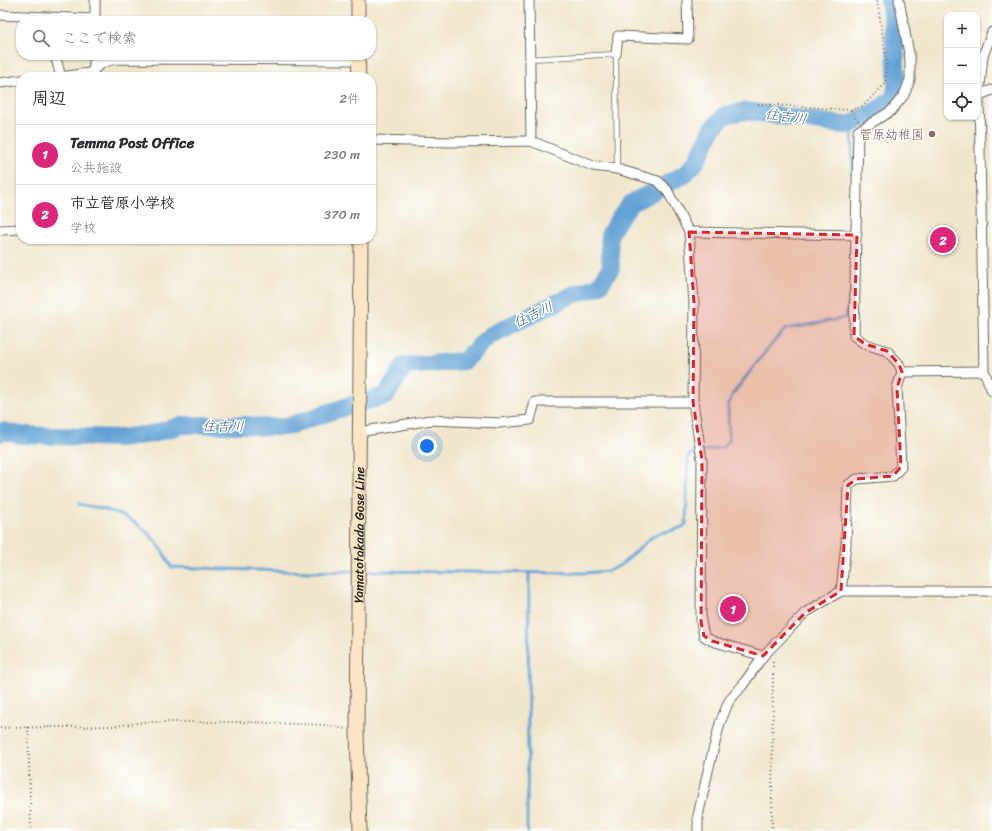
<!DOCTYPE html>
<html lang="ja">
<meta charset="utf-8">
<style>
body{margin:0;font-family:Sriracha,"Klee One",sans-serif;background:#f7f7f7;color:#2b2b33}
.controls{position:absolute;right:12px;top:12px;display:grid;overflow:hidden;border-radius:8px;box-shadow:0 1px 3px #0004}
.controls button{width:36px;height:36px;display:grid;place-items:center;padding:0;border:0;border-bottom:1px solid #e1e1e2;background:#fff;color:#2b2b33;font:20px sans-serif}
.you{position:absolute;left:427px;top:446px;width:14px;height:14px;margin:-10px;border:3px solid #fff;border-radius:50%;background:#1a73e8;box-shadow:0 0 0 6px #1a73e833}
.badge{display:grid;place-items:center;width:26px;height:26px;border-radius:50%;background:#db2777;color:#fff;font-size:13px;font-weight:700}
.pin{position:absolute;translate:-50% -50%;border:2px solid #fff;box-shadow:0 1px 4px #0006}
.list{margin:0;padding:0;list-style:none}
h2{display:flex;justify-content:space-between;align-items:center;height:52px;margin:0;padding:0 16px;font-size:17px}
h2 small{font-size:13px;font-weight:400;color:#7c7c81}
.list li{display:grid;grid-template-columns:26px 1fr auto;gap:12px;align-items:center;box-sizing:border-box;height:60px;padding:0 16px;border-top:1px solid #e1e1e2}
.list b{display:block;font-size:15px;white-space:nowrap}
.list p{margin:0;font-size:13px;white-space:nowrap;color:#7c7c81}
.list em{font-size:13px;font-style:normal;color:#7c7c81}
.icon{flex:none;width:22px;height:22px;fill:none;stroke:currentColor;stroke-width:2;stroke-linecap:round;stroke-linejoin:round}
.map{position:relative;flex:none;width:992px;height:831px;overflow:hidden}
.search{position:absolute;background:#fff;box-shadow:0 1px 3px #0004;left:16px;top:16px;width:360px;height:44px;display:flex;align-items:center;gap:10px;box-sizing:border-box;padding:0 14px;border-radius:16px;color:#7c7c81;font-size:15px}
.panel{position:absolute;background:#fff;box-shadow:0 1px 3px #0004;left:16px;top:72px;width:360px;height:172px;border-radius:16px}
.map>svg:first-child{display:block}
</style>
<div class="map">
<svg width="992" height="831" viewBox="0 0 992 831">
<rect width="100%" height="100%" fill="#fff"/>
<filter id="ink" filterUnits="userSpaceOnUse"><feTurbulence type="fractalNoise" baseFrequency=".025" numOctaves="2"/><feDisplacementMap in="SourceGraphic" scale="8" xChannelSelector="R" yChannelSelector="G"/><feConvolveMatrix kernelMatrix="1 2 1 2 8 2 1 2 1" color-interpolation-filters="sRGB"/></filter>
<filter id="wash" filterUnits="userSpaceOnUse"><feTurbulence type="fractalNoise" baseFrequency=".012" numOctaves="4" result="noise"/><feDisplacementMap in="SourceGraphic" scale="16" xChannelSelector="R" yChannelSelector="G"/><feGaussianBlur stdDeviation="0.9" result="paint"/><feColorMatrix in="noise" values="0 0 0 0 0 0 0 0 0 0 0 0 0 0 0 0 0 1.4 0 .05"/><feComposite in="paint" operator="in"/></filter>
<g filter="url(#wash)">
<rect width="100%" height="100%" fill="#f0e6cc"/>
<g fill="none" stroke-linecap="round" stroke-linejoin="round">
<g stroke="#61a0d3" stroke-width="3">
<polyline points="852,125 853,175"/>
<path d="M79,504C92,507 106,509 118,514C145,525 159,542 171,567L309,572L355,571"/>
<path d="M361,571L585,573L608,571L621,565L653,536C663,530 679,532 686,524L688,458L690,454L724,447L729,440L728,407L732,395L769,347L786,329L845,318L850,299L851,289"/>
<polyline points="527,831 529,573"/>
</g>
<path stroke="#61a0d3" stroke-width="18" d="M0,433L3,431L20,435L120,438L152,434L182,425H248L261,427H285L351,405L386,396L404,366L464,361L489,336L570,296L599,286L611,268L609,235L618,220L630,204L685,174L696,162L713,128L725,115L746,111L842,125C855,125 855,121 867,116C874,112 890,103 894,96C900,83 892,16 889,0"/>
</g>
</g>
<g filter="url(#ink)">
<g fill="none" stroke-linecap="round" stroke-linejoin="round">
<g stroke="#66635a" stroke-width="6">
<polyline id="service" points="530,59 616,54 617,169"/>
</g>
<g stroke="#66635a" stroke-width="11">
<g id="minor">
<polyline points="529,0 531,141"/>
<polyline points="0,15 95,19"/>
<polyline points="95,21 95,0"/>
<polyline points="992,32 983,56 979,95 984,371 992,391"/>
<polyline points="616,54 618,36 688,39 687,0"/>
<polyline points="55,55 61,77"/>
<polyline points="94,70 94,55"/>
<polyline points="60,77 89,73 101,64 108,61 117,59 358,60"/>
<polyline points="0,83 21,80"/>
<polyline points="979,95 992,90"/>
<polyline points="371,140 451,142 531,141 593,166 617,169 658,181 667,190 689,232 694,303 693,402 702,460 701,622 704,636 712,641 763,656"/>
<polyline points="0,230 21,229"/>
<polyline points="689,232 857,235"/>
<polyline points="902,372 984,371"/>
<polyline points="359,432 431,420 499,423 530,420 535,402 693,402"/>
<polyline points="841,591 846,544 848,485 857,479 893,476 901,467 897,388 902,372 899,364 887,351 865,344 854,336 858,131 891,111 904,95 910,80 910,59 899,0"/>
<polyline points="698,831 698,816 708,771 720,723 729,701 742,686 763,656 805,613 841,591 992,591"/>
</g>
</g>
<g stroke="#66635a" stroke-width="15">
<g id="secondary">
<polyline points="358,21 358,0"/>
<polyline points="358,55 359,77"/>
<path id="s1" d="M360,831L357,732L361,239"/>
</g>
</g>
<g stroke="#66635a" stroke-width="2" stroke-dasharray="1 3" stroke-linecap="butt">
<polyline points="758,104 851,110 863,106 885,84 887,64 877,0"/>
<polyline points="851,110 858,121"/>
<polyline points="28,727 31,831"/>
<polyline points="0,728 115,726 145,722 244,722 325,725 346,729"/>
<polyline points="772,831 773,660"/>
</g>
<use href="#service" stroke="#fff" stroke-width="4.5"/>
<use href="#minor" stroke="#fff" stroke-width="9"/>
<use href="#secondary" stroke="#fce5c4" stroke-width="13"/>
</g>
</g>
<path fill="#d62828" fill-opacity="0.2" stroke="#d62828" stroke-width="3" stroke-dasharray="8 5" stroke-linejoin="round" d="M689,232L857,235L854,336L865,344L887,351L899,364L902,372L897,388L901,467L893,476L857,479L848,485L841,591L805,613L763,656L712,641L704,636L701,622L702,460L693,402L694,303Z"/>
<circle fill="#8d6e63" stroke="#fff" stroke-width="1.5" cx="932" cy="134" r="4"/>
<g text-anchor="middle" stroke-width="3" stroke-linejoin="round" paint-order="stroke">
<g font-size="13" fill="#785e54" stroke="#fff" text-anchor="end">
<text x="924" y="139">菅原幼稚園</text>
</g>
<g font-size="13" fill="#1c1c1c" stroke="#fff">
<text dy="5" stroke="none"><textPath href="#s1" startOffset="296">Yamatotakada Gose Line</textPath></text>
</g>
<g font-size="14" font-style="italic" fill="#3e5e78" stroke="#fff">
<text transform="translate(786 116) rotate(8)" y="5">住吉川</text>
<text transform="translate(533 314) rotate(-26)" y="5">住吉川</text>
<text transform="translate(223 426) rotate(1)" y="5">住吉川</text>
</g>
</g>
</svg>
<div class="controls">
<button>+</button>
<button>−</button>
<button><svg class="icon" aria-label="locate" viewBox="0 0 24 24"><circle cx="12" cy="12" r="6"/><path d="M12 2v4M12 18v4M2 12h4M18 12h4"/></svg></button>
</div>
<div class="you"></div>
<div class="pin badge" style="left:733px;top:609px">1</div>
<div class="pin badge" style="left:943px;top:240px">2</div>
<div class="search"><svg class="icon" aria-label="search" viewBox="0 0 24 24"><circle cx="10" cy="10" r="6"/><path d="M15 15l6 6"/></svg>ここで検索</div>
<section class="panel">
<h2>周辺<small>2件</small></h2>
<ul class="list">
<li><span class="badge">1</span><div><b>Temma Post Office</b><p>公共施設</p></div><em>230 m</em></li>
<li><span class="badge">2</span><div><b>市立菅原小学校</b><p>学校</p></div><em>370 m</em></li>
</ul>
</section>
</div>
